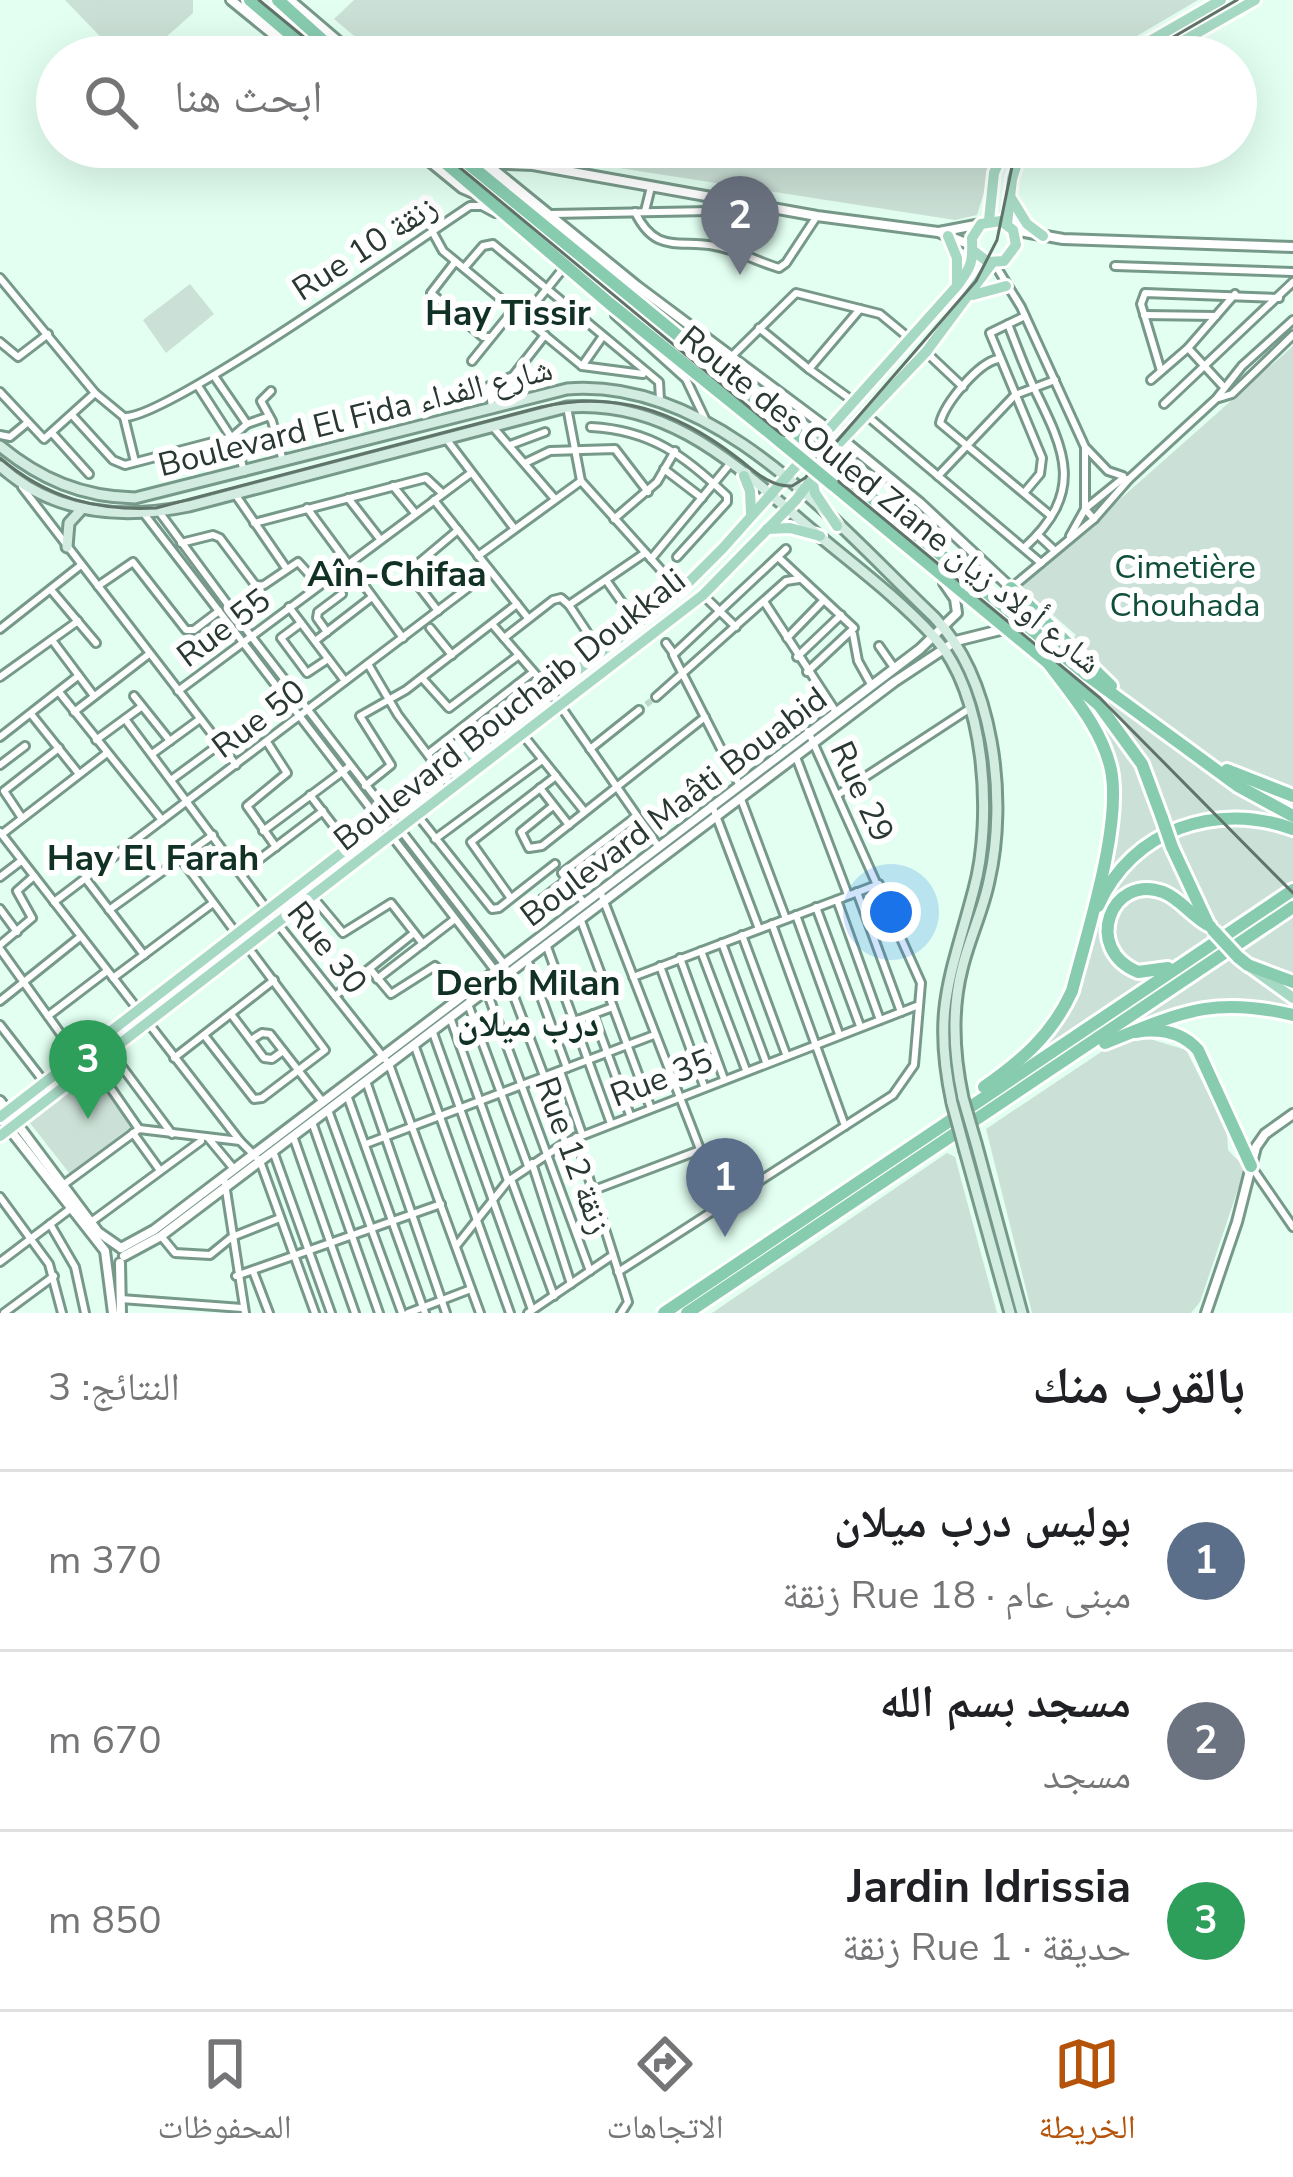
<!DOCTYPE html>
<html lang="ar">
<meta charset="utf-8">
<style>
body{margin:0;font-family:"Nunito Sans","Noto Naskh Arabic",sans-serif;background:#f2f2f2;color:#202124;direction:rtl}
.you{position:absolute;left:891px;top:912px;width:42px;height:42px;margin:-30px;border:9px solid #fff;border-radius:50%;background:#1a73e8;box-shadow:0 0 0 18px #1a73e833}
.badge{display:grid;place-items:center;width:78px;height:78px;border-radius:50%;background:#b45309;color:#fff;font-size:39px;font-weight:700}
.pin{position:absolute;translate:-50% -99px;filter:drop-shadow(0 3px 6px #0008)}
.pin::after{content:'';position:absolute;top:63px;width:42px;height:36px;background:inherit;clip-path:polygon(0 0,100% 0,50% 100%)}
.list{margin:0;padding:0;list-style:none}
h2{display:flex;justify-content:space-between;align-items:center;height:156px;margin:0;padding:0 48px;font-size:51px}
h2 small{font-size:39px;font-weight:400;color:#757577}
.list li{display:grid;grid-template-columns:78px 1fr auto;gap:36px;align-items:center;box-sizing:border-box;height:180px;padding:0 48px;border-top:3px solid #e0e0e0}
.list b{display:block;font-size:45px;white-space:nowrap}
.list p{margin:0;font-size:39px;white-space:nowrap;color:#757577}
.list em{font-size:39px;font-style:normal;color:#757577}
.icon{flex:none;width:66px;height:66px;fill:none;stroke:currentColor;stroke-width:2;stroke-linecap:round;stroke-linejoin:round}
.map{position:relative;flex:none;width:1293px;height:1313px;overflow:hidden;direction:ltr}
.search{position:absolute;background:#fff;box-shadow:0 12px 48px #0002;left:36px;right:36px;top:36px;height:132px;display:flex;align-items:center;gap:30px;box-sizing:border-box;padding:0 42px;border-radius:66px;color:#757577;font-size:45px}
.sheet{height:696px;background:#fff}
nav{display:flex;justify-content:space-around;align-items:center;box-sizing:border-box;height:168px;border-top:3px solid #e0e0e0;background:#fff;font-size:33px;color:#757577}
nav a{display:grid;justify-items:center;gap:6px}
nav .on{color:#b45309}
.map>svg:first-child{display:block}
</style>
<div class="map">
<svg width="1293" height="1313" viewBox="0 0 1293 1313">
<rect width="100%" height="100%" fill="#e2fff1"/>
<g fill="#cbe0d6">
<polygon points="65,0 193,0 193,13 144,57 120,57"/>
<polygon points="354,0 1198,0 1101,57 379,57 334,19"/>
<polygon points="484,147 998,147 977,215 955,220"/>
<polygon points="190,284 214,314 166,353 143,320"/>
<path d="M1293,346V1013C1266,1010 1236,1002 1209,1003C1130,1007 1057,1070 992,1110L979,1089L1044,1040L1071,986L1112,798L1107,752L1049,662L1076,635L1021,587Z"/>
<polygon points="1150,1039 1186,1050 1227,1130 1228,1150 1245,1168 1200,1302 1191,1313 1032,1313 986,1129 1119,1040"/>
<polygon points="94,1073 134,1125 70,1174 30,1123"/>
<polygon points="947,1153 955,1157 997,1313 712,1313"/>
</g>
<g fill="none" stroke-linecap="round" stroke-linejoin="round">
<polyline stroke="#bdd7cb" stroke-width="6" stroke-dasharray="6 3" stroke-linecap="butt" points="639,710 656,697"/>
<g stroke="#77998a" stroke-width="12">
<g id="minor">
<polyline points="645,211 651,187"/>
<path d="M635,212C656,255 679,239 715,246C737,250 758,262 779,268L786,263L817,216"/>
<polyline points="551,214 766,210"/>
<polyline points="432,231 443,251 582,366 603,336"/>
<polyline points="455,262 431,293 483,337 490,337"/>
<polyline points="994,263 1021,307 1085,447 1085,509 1094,519"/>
<polyline points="1115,266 1293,272"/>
<polyline points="464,268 483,246 493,244 659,382 660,400"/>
<polyline points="0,278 95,393 124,417"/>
<polyline points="615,315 686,379 706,421"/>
<polyline points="1144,315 1216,316"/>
<polyline points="524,317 562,270"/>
<path d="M1008,324C1016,345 1024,366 1033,386C1065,451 1086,491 1024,548"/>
<polyline points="759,328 809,369"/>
<polyline points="0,342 18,357 48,334"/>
<polyline points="1188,348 1222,385"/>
<polyline points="926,352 963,387"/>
<polyline points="732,356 796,293 880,314 909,338"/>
<path d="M998,359C978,363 945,403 940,423L1051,516"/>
<polyline points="472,361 514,309"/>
<polyline points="582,366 643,374"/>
<polyline points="1161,371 1141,304 1145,293 1279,298"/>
<polyline points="214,376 247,424"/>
<polyline points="1151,380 1188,348 1235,294"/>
<polyline points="198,386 238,448 244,472"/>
<polyline points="271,391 261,401 272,421 283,461"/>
<polyline points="0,392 44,439 95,393"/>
<polyline points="1219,398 1232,394 1293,335"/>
<polyline points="853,401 809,369 860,309"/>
<polyline points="1164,404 1293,282"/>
<polyline points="492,407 489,386 513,376 545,335"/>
<polyline points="567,407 581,481 680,591"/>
<polyline points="72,415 113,460 125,465 232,437 247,424 267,417"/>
<polyline points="866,415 1041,563"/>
<path d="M124,417C165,420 418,240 470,206H482L495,213"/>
<polyline points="124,417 135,462"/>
<polyline points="492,426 555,499"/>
<path d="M591,427C651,430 685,456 727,496V502L677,557"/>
<polyline points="52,433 89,474"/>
<polyline points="0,435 10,437 27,423"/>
<polyline points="447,440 514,528"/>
<polyline points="510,445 545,432"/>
<polyline points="238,448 275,439"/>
<polyline points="1087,449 1108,471 1123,476"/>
<polyline points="525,463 550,451 615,449 648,492"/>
<polyline points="664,469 702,498"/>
<polyline points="938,476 1015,395 1055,380"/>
<polyline points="393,486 415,513"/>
<polyline points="22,487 236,765"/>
<polyline points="1024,493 1040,474 1042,458 990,333 1025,316"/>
<polyline points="235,494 286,568"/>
<polyline points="348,498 380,539"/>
<polyline points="434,500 528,618"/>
<polyline points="307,508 403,638"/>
<polyline points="160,513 251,636 504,964"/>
<polyline points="145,515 497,973"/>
<polyline points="614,519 657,482 675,451"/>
<polyline points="254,523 426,478 442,493"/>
<polyline points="1038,535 1055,551"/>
<polyline points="1070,536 1085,509 1122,479 1129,479"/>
<polyline points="181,543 213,535 220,538 256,586 264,585 298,562 319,585"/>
<polyline points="478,556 581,481"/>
<polyline points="778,557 854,628 807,672"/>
<polyline points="651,559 729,465"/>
<polyline points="606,580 623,604"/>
<polyline points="98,586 133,562 186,630 194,630 219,611"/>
<polyline points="1011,588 1094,519 1129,479 1216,399 1242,366 1293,320"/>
<polyline points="52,591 96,643"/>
<polyline points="704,596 736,627"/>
<polyline points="765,603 836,712"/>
<polyline points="569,605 587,632"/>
<polyline points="289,607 345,681"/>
<polyline points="438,611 408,572 458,530"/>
<polyline points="301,623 281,638 307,673 328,659"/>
<polyline points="492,624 550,691 658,846"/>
<polyline points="430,628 452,655"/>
<polyline points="0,629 81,565"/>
<polyline points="327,632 317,618 318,612 342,594"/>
<polyline points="853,634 858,661 872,686"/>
<polyline points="504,638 553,600 561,598 569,605 645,553"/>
<polyline points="787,638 822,602"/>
<polyline points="52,640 94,696"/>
<polyline points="315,641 372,597"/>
<polyline points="666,643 674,654"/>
<polyline points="879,646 895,669"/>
<polyline points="797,657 841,615"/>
<polyline points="368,664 398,715 453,788"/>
<polyline points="0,677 78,621"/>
<polyline points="422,678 449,708 519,655"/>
<polyline points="178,691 471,473"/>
<polyline points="59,692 162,820"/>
<polyline points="134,696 170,741"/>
<polyline points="656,697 786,581 799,579"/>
<polyline points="74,712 149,654"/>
<polyline points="31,714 79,774"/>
<polyline points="125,719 277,923 389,1064 480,1313"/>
<polyline points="523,735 584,811"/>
<polyline points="0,737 78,676"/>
<polyline points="96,740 141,707"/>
<polyline points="267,742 287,773 247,806 276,847"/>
<polyline points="590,749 639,710"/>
<polyline points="152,754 200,719"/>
<polyline points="428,754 532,673"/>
<polyline points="796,757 848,895"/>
<polyline points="0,765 25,746"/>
<polyline points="171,780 220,744"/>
<polyline points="739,784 673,655 786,549"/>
<polyline points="365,786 391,765 360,716 406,690 517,604"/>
<polyline points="540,788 569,825"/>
<polyline points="839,794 969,709"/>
<polyline points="310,795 333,825"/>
<polyline points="741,799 786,919"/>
<polyline points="712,805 759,929"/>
<polyline points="553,806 521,832 529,848 542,846 705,717"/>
<polyline points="418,816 492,909 499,908 555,864"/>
<polyline points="22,818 4,791 59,748"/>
<polyline points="263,831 350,766"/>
<polyline points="0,832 240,1141"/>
<polyline points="2,834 107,753"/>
<polyline points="435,839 542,760"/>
<polyline points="181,859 236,933"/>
<polyline points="241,873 323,811"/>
<polyline points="562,873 637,816"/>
<polyline points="562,873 584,903"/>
<polyline points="0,877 21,861"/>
<polyline points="85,878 144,955"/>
<polyline points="600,891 722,1206"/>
<polyline points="857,892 901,1012"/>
<polyline points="312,896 343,933 391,903 423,944"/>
<polyline points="510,897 471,842 556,776"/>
<polyline points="837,900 880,1020"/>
<polyline points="54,902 490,571"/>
<polyline points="816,907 860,1026"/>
<polyline points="0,909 17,932"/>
<polyline points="109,910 213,835"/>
<polyline points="525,912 567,880"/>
<polyline points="796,915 839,1034"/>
<polyline points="580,918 650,1106"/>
<polyline points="772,924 845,1126"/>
<polyline points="742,935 786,1054"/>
<polyline points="722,943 766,1062"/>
<polyline points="546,944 610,1121"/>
<polyline points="0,945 32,918 17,891 34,876"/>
<polyline points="0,949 78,1058"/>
<polyline points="701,951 746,1070"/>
<polyline points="680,958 724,1079"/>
<polyline points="527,959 567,1068"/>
<polyline points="660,966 704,1086"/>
<polyline points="370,969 391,994 435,966 463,995"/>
<polyline points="506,975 544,1076"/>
<polyline points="633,977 879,884"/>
<polyline points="113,978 213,903"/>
<polyline points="377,979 455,919"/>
<polyline points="486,989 590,1271"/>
<polyline points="335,996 414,933"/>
<polyline points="0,1001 80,937"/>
<polyline points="468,1004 528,1166"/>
<polyline points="231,1014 264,1058 272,1059 283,1051"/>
<polyline points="593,1014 630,1115"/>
<polyline points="48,1016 107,971"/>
<polyline points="450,1017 508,1181"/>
<polyline points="572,1022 613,1007"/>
<polyline points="0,1025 45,1083"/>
<polyline points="432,1030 532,1310"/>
<polyline points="204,1035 254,1099 262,1098 325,1050 247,946"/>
<polyline points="251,1040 262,1033 270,1034 323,1102"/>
<polyline points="414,1044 510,1313"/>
<polyline points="111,1052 172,1134"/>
<polyline points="174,1058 274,980"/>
<polyline points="94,1064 139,1129"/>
<polyline points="560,1071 582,1134"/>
<polyline points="543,1077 565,1142"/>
<polyline points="366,1081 446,1313"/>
<polyline points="347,1095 425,1313"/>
<polyline points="328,1110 402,1313"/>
<polyline points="312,1122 379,1313"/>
<polyline points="133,1133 159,1169"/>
<polyline points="293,1136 355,1313"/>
<polyline points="576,1137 628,1302 621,1313"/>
<polyline points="209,1139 234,1169"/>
<polyline points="366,1144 654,1035"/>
<polyline points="273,1151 331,1313"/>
<polyline points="532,1163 571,1284"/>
<polyline points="1253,1169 1293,1227"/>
<polyline points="224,1177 245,1313"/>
<polyline points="511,1179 554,1296"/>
<polyline points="63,1185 139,1129 240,1141 260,1161 315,1313"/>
<polyline points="594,1190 700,1150"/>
<polyline points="0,1197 49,1264 62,1313"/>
<polyline points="91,1222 201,1141"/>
<polyline points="50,1224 75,1267 85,1313"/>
<polyline points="161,1236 175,1253 210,1255 232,1237 280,1218"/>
<polyline points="457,1245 508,1181 566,1142 919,1005"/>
<polyline points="0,1262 74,1206"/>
<polyline points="253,1271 269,1313"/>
<polyline points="618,1272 893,1095 914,1065 921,983 808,731"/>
<polyline points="236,1276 441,1204"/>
<polyline points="121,1299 242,1308"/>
<polyline points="4,1313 54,1276"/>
<polyline points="408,1313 471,1289"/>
<polyline points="528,1313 613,1255"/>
</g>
</g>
<g stroke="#77998a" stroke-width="14">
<g id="tertiary">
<polyline points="231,0 301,57"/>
<polyline points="290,0 351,52"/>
<polyline points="412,147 462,188 478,195"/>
<polyline points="466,147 637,286 827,428"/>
<polyline points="486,163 533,165 817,216 938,232 971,245"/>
<polyline points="1013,230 1063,239 1293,247"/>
<polyline points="939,232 981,224"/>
<polyline points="842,439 920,503 1011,588"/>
<polyline points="0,1101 98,1232 121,1248"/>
<polyline points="0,1117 105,1251 113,1313"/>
<polyline points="121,1248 154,1230 920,649 957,613 955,599 944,583"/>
<polyline points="124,1256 161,1236 894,682 956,641 1008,628"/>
<polyline points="120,1263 121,1313"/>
<polyline points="1206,1313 1237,1222 1256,1147 1265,1134 1293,1114"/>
</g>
</g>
<g stroke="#77998a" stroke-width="15">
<g id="secondary">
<path d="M0,446C40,479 82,497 135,498L567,389C715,377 836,524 934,617C994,679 1008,799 989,881C983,911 969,939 962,969C951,1012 954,1056 963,1098"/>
<path d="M0,466C54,515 121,520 189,506L567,407C659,400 723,453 790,511C837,553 891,590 934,637C986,693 993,819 974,889C951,977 932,1009 952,1103"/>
<polyline points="67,547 69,523 80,511"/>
<polyline points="976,1143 1022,1313"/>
<polyline points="965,1151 1010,1313"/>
</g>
</g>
<g stroke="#fff" stroke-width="16">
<g id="primary">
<polyline points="1122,57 1221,0"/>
<polyline points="1155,57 1255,0"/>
<polyline points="1011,198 1027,224 1043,236"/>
<polyline points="989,220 994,173 1005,147"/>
<polyline points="1007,224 1012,179 1022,147"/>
<polyline points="948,236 957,258 957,285"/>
<polyline points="973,295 1006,286"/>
<polyline points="744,476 750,491 751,513"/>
<polyline points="812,479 815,493 837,526"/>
<polyline points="767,529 790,528 820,536"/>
<polyline points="1250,967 1293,998"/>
<path d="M0,1117L680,591L723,548L957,286C972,266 973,262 972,238L981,224L1001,221L1013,230L1016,245L1004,261L988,262L975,252"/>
<polyline points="0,1136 703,595 796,500 838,444 926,352 992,263"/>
</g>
</g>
<g stroke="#fff" stroke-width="18">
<g id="trunk">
<polyline points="250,0 317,57"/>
<polyline points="278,0 341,57"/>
<polyline points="349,50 354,57"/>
<polyline points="427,147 609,303 781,442"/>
<polyline points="448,147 792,429"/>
<polyline points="843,474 1088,676 1238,786 1293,816"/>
<polyline points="832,484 1099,705 1142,764 1162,818"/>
<polyline points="1011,588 1111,686"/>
<polyline points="1227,770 1293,796"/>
<polyline points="1172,847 1207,922"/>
<path d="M1098,906C1132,829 1217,801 1293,829"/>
<polyline points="1238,957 1248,965 1293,982"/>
<path d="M1168,968L1138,972C1082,949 1111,873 1163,892C1181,899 1192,917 1210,926"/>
<path d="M1135,1032C1159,1028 1182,1032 1198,1050L1251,1166"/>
<path d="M1105,1043C1178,1014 1211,995 1293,1015"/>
<path d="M984,1087C1022,1060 1052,1035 1072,991C1087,933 1122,826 1111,770C1102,727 1069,692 1044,657"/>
<polyline points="664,1313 1293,890"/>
<polyline points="687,1313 1293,907"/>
</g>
</g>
<use href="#minor" stroke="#fff" stroke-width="6"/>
<use href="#tertiary" stroke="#fff" stroke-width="8"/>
<use href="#secondary" stroke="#d2ece2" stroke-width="9"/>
<use href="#primary" stroke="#a6d9c4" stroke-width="10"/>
<use href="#trunk" stroke="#88ccb0" stroke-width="12"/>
<g stroke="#61746b" stroke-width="3">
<polyline points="259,0 328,57"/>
<polyline points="1139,57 1237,0"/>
<polyline points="435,147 1100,698 1293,893"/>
<path d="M0,458C47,498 96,511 156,508L541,407C615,390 676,411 735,456C753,469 768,487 792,486L805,478L976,281L997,240L1016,147"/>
</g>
<g stroke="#77998a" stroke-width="15" stroke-linecap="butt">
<g id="secondary-bridge">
<polyline points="963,1098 976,1143"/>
<polyline points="952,1103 965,1151"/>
</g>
</g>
<g stroke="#fff" stroke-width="18" stroke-linecap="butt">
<g id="trunk-bridge">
<polyline points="792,429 843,474"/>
<polyline points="781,442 832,484"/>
<polyline points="1162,818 1172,847"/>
<polyline points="1213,930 1238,957"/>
</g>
</g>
<use href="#secondary-bridge" stroke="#d2ece2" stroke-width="9"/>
<use href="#trunk-bridge" stroke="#88ccb0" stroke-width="12"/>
</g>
<g text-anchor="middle" stroke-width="12" stroke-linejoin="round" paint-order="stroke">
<g font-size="33" fill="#293831" stroke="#fff">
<text transform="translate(364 247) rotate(-33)" y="12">Rue 10 زنقة</text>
<text transform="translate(355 416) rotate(-14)" y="12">Boulevard El Fida شارع الفداء</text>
<text transform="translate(891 499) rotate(39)" y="12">Route des Ouled Ziane شارع أولاد زيان</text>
<text transform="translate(223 627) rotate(-37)" y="12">Rue 55</text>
<text transform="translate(509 709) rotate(-38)" y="12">Boulevard Bouchaib Doukkali</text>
<text transform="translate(258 718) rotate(-37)" y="12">Rue 50</text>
<text transform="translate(863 791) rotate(65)" y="12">Rue 29</text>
<text transform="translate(673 806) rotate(-37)" y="12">Boulevard Maâti Bouabid</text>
<text transform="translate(328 947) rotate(52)" y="12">Rue 30</text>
<text transform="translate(661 1077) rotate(-21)" y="12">Rue 35</text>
<text transform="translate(574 1155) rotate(70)" y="12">Rue 12 زنقة</text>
</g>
<g font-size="33" fill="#104f39" stroke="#fff">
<text x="1185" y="578">Cimetière<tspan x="1185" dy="38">Chouhada</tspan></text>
</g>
<g font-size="36" font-weight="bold" fill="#113124" stroke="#fff">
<text x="508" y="325">Hay Tissir</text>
<text x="397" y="586">Aîn-Chifaa</text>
<text x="153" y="870">Hay El Farah</text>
<text x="528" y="995">Derb Milan<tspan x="528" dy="41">درب ميلان</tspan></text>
</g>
</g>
</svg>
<div class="you"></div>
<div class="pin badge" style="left:725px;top:1237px;background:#5c6f8a">1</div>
<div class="pin badge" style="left:740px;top:275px;background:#6b7280">2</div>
<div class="pin badge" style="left:88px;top:1119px;background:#2e9e5b">3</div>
<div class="search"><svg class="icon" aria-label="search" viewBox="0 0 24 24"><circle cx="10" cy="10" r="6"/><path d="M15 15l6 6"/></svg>ابحث هنا</div>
</div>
<section class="sheet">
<h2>بالقرب منك<small>النتائج: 3</small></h2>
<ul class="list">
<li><span class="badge" style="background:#5c6f8a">1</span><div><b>بوليس درب ميلان</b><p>مبنى عام · Rue 18 زنقة</p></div><em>370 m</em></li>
<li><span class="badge" style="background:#6b7280">2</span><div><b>مسجد بسم الله</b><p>مسجد</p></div><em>670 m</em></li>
<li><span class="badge" style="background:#2e9e5b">3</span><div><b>Jardin Idrissia</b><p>حديقة · Rue 1 زنقة</p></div><em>850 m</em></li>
</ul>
</section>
<nav>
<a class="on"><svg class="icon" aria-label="map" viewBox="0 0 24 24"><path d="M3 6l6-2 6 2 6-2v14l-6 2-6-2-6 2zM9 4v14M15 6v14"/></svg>الخريطة</a>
<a><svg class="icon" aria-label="directions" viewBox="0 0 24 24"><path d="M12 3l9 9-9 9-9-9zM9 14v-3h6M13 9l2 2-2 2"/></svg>الاتجاهات</a>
<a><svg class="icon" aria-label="saved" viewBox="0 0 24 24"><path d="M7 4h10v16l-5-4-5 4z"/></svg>المحفوظات</a>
</nav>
